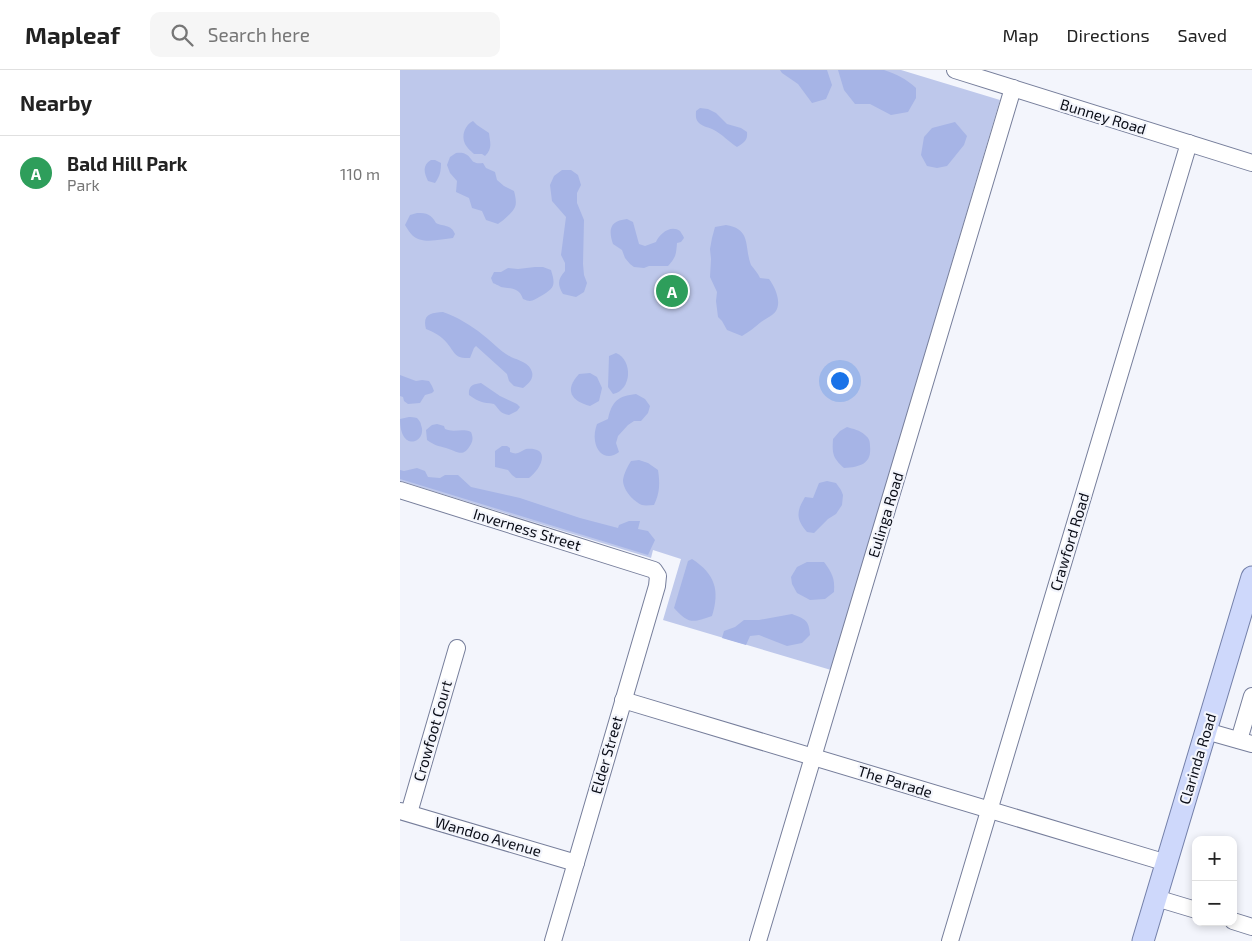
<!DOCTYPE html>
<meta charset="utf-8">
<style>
body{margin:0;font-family:"Exo 2",sans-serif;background:#f6f6f6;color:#222}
.controls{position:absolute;right:15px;bottom:15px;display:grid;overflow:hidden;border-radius:10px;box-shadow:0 2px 8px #0003}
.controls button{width:45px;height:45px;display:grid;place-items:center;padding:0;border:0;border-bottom:1px solid #e0e0e0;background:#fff;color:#222;font:25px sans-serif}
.you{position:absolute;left:439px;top:310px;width:18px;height:18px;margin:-12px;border:4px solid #fff;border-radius:50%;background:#1a73e8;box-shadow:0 0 0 8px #1a73e833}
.badge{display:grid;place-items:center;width:32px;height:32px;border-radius:50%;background:#5d8d22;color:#fff;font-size:16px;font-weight:700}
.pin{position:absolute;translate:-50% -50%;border:2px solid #fff;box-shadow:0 1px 5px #0006}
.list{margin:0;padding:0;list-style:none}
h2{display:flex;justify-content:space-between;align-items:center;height:65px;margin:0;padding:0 20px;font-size:21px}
h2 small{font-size:16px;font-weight:400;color:#767676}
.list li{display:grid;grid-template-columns:32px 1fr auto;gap:15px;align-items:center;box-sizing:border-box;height:75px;padding:0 20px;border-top:1px solid #e0e0e0}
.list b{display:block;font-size:19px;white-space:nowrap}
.list p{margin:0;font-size:16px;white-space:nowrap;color:#767676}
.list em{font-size:16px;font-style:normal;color:#767676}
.icon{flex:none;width:28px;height:28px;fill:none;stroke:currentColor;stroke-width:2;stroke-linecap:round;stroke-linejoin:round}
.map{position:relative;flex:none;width:852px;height:871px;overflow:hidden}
header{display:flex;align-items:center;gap:30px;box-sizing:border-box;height:70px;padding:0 25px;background:#fff;border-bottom:1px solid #e0e0e0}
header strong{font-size:24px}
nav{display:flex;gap:28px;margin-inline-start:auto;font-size:18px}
.search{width:350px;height:45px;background:#f6f6f6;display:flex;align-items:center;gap:12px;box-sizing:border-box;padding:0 18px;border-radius:10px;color:#767676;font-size:19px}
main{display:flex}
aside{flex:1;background:#fff}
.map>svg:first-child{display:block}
</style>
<header>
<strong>Mapleaf</strong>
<div class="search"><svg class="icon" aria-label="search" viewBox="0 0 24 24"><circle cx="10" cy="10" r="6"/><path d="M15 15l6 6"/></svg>Search here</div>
<nav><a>Map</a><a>Directions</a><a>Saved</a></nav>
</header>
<main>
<aside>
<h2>Nearby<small></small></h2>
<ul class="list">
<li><span class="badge" style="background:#2e9e5b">A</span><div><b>Bald Hill Park</b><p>Park</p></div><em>110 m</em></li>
</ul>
</aside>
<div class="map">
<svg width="852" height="871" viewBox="0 0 852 871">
<rect width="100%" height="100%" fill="#f3f5fc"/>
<polygon fill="#bec8eb" points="0,0 501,0 600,30 431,600 263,550 281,489 253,480 251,488 0,411"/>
<g fill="#a6b4e6">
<polygon points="380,0 427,0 432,15 426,29 412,33 398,14 382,3"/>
<path d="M438,0H484C498,5 505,8 516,18V28L508,42L491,45L470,34H455L444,20Z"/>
<path d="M300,38L308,39L316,43L327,54L341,58L347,62C348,70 344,73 337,77C329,72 322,64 314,60C309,57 303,57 299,53C295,49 296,45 296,41Z"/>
<path d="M73,51L77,55L89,63C90,73 93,78 85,86L82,84H74C71,81 67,78 65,74C61,65 65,55 73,51Z"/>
<polygon points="555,52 567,66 564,75 547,96 537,98 527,96 521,85 524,67 532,58"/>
<path d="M56,83C62,82 67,83 71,89C72,90 73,92 74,92C77,94 80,93 83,93L86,98L95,102L97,110L104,116L114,121C115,125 117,132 115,137C113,142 103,151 98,154L86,150L82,141L72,138L69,128L56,122L57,111L50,103L47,95L50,87Z"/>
<path d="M31,90H35L41,93C41,101 40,106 35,113L28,111C24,103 22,95 31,90Z"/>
<path d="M162,100H171L178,105L181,115L177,123V133L184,150L183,194L184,205L187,213L184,222L176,227L163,224C157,214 158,209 165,201V193L161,185L166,147L152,131L150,115L154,106Z"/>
<path d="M17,143C27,143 31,144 36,153C44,157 51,154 55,164L53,168C41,169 22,175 12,165C9,162 7,158 5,155L10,145Z"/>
<path d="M227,149L233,152L239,174L245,176L256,172C259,164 271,154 280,161C280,161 284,167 284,168L281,172L277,173C276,185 276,187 268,196H249L244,198L234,197L230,194L225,188L222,180L213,174C208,159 210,151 227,149Z"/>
<path d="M326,155C352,159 344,177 351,195C354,199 358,203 360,208L369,209C376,218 384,237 372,245C368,248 365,249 361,252C355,257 349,262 342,266L327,260L322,251L318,247L316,231L317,222L310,207L311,189L310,179L312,168L315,157Z"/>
<path d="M135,197H143L151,200C156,216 154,218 141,226C133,230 132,233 123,229C119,217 111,219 101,217C100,216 93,213 93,213L91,208L94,202H101L108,198L118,199Z"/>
<path d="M43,242C57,247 71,255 83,265C93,272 99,281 111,287C118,290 130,293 132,302C134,309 128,314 123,318L114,316L109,311L107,304L76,276L74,278L70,288C55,289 55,283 47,273C41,266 34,262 26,259C22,244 31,243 43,242Z"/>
<path d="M216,283C233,290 232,320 213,324L208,317L209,286Z"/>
<path d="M190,303L197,307L202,318L199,331L190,336C171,331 164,320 179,304Z"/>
<polygon points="0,305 16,311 22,310 29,311 32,316 34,321 32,323 25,325 20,333 8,334 4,331 3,327 0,326"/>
<path d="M81,313L100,326L117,334L120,337L117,341L109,345C99,343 100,340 94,334C82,332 80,333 69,325C68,316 73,314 81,313Z"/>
<path d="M236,324L245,329L250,336L248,343L241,351H234L228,355L218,366L216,373L219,382C208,391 197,384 195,371C194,365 195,360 197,354L208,349C212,331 218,326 236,324Z"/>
<path d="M9,347C11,347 14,347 17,348C19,350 21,353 21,355C28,372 0,384 0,349Z"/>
<path d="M37,354L44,356L45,359C54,363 62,358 71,362C73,367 73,370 71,374C63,389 57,381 46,378C38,376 34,375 27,370L26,360L32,355Z"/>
<path d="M447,357C453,359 460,360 465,365C469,368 470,371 470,376C472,394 460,397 444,398C433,388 432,384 433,369L440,361Z"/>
<path d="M102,376H107L110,378V382C113,383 115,384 118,383C121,382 123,380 126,379C132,378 142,379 142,387C142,395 135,403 129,408H116L112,405L108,400L95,397V381Z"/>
<path d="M239,390L248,393L258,400C260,413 260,423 254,435C250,435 246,436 242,435C233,431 223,420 223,410C224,403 228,396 231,391Z"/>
<polygon points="17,398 25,401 28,407 40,408 45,405 58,405 71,417 120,428 180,448 218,458 219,455 229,451 240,451 238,459 248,461 255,470 248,485 0,409 0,400 4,401"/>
<path d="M427,411L436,413L441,420L443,425L442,435L436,444L428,449L414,463L407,462C396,449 396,442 405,427L413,428L419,413Z"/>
<path d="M292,489C315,504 320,520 312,546C292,553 289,554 274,538L288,491Z"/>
<path d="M407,492H424C432,503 435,508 434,522L425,529L410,530L397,523L392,514L391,507L397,497Z"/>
<path d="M392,544C405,549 409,550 410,565L402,573L387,576L359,565L350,566L346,575L322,568L324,561L335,557L344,550H359Z"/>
</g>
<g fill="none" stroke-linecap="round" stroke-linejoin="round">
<g stroke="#767e9b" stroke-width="18">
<g id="minor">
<polyline points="555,0 852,93"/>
<polyline points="0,420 254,500 258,506 257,516 153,871"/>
<polyline points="223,630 767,793"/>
<polyline points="806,661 852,674"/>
<polyline points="839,670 852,626"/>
<polyline points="0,741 176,793"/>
<polyline points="9,743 57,578"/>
<polyline points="756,828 796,840"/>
<polyline points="833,851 852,857"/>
<polyline points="358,871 613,18"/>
<polyline points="550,871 789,73"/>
</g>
</g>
<g stroke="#7480aa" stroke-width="23">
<polyline id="major" points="743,871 852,507"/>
</g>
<use href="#minor" stroke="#fff" stroke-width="16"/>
<use href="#major" stroke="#ced8fb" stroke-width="21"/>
</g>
<g text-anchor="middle" stroke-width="4.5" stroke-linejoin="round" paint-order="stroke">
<g font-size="15" fill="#0a0d17" stroke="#f3f5fc">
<text transform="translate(703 47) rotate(17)" y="5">Bunney Road</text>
<text transform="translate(486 445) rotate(-73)" y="5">Eulinga Road</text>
<text transform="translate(127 460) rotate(17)" y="5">Inverness Street</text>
<text transform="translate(670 472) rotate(-73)" y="5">Crawford Road</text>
<text transform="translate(33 661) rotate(-74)" y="5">Crowfoot Court</text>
<text transform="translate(207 685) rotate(-74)" y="5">Elder Street</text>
<text transform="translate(798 689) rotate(-73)" y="5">Clarinda Road</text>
<text transform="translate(495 712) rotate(17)" y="5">The Parade</text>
<text transform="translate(88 767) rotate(16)" y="5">Wandoo Avenue</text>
</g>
</g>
</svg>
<div class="controls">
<button>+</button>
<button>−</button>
</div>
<div class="you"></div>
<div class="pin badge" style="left:272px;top:221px;background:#2e9e5b">A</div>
</div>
</main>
